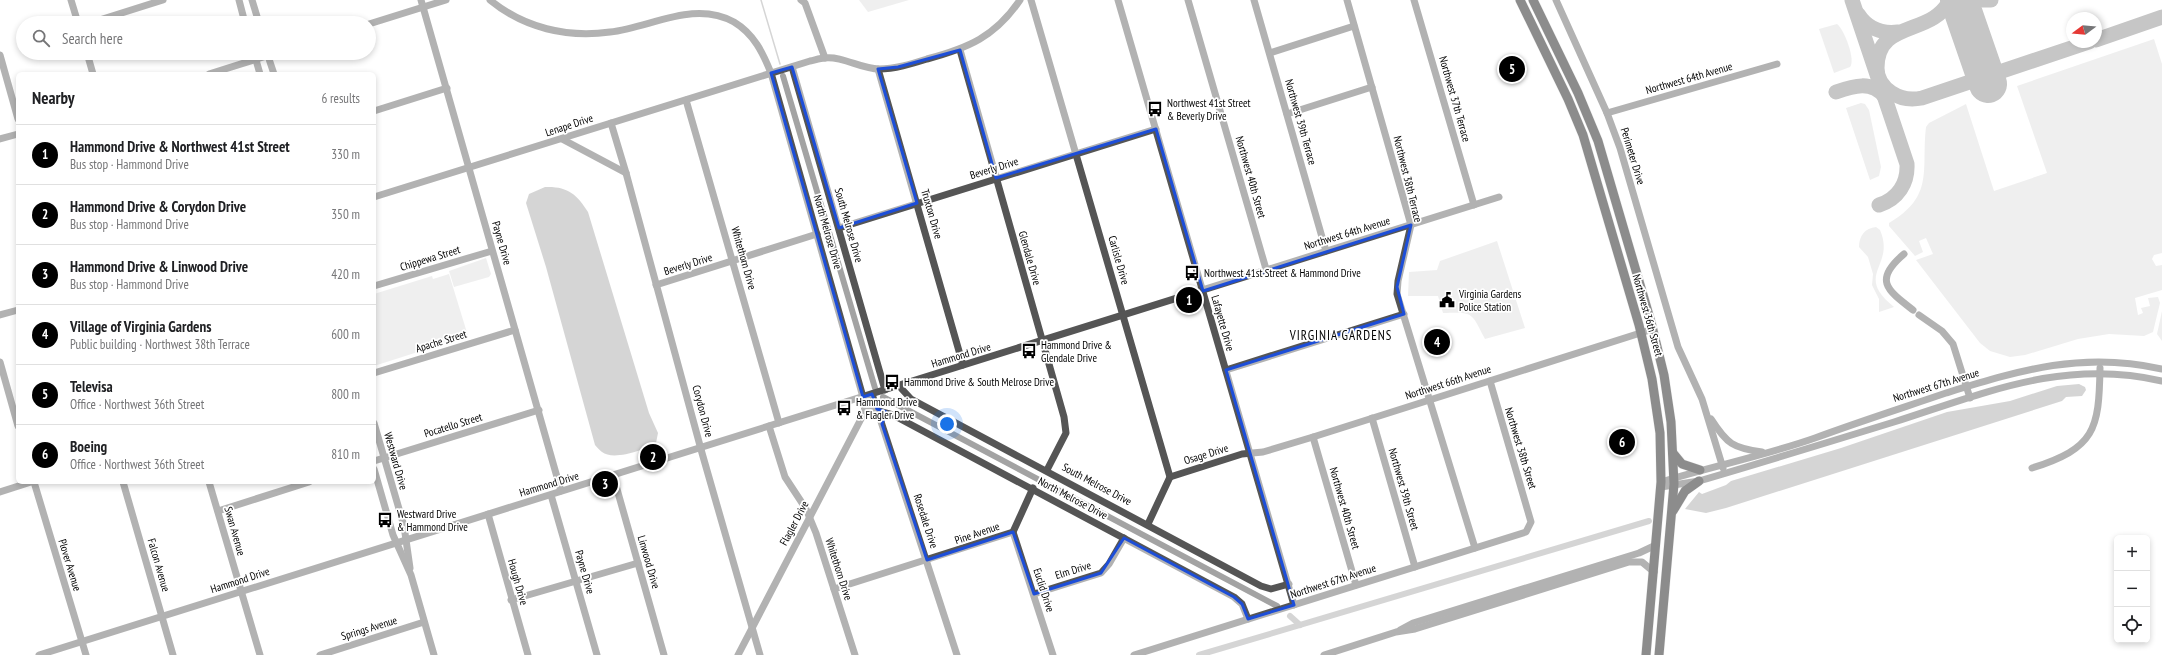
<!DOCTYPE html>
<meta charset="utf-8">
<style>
body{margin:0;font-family:"PT Sans Narrow",sans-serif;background:#f6f6f6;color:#202124}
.controls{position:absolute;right:12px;bottom:12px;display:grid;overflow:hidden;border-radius:6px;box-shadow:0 2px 6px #0003}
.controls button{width:36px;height:36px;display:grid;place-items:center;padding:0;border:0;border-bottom:1px solid #e0e0e0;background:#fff;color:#202124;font:20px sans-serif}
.compass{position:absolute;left:2066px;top:12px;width:36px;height:36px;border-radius:50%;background:#fff;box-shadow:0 2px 6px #0003;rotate:254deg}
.you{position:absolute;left:947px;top:424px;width:14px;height:14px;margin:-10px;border:3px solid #fff;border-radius:50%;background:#1a73e8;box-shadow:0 0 0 6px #1a73e833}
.badge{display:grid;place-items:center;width:26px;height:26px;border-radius:50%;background:#000;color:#fff;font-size:13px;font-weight:700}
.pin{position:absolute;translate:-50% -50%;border:2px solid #fff;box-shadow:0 1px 4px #0006}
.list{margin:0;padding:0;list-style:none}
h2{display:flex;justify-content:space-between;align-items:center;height:52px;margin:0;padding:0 16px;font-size:17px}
h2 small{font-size:13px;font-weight:400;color:#757577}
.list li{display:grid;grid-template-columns:26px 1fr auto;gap:12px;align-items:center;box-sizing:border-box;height:60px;padding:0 16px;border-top:1px solid #e0e0e0}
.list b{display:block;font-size:15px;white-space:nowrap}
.list p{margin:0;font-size:13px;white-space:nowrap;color:#757577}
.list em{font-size:13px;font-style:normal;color:#757577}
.icon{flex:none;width:22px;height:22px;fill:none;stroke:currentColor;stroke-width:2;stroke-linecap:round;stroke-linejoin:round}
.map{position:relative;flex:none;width:2162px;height:655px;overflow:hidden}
.search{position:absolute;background:#fff;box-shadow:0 2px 6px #0003;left:16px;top:16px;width:360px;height:44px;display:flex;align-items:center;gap:10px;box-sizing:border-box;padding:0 14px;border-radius:22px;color:#757577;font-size:15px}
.panel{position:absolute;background:#fff;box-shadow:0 2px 6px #0003;left:16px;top:72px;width:360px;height:412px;border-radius:6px}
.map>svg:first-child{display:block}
</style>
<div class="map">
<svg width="2162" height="655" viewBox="0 0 2162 655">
<rect width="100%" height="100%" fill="#fff"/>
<!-- green -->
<g fill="#dcdcdc">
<path d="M859,0H909L868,12Z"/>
<path d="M1837,24C1844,29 1856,60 1850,67L1834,73L1819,29Z"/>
<path d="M2154,39L2162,64V253L2154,255L2152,259L2156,266L2162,265V290L2135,298L2138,315L2143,313L2141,308L2150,306L2148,298L2158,297L2160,303L2153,332L2144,336L2109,334L2078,339L2025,355L2010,357L1990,351L1980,343L1916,260L1933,254L1926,238L1919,241L1923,252L1915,256L1889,226V223C1935,196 1921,170 1926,127L1929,123L1966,104L1994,191L2047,173L2017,86Z"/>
<path d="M1861,103L1865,104L1869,110L1881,167L1879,176L1870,180L1846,108Z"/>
<path d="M1876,227L1880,230C1896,267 1853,274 1894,307L1879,312V299L1872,285L1873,274L1868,257L1859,247C1859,236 1865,228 1876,227Z"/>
<path d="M1497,241L1525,328L1485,339C1471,312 1474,312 1443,313L1438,296H1408L1409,272L1437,270L1440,261Z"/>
<path d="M486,258L491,274L489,277L454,287L449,271Z"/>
<path d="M449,274L468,336L374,366V294L432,276L433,279Z"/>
<path d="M2162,311V341L2157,334Z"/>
</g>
<!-- water -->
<g fill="#a3a3a3">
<path d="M545,187C567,186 577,194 588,212L649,413L658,433L656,443C645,450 613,461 602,452C599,450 597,447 595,445L546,267L526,203L529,194Z"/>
<path d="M2079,384L2085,387L2086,390L2082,396L2066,397L2062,401L1726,508L1706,513L1685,509L1699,492L1702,494L1726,485L1731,481L1841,448L1947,412L2010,401L2057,386Z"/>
</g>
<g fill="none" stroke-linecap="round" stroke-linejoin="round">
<!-- stream -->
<path stroke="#a3a3a3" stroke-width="1.5" d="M761,0L780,64"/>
<!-- canal -->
<g stroke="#a3a3a3" stroke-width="6">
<path d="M783,76L875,388"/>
<path d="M883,397L1277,606"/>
<path d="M1290,616L1300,625"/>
<path d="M1199,655L1649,521"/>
</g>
<!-- taxiway -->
<g stroke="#808080" stroke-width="15">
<path d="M1852,0L1907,164C1908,183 1898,199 1879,205"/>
<path d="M1950,0C1932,37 1877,19 1877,68C1877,79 1884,88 1892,93C1901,99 1912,100 1922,98L2089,42"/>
<path d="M1982,0H1991"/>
<path d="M1858,14C1867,28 1882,34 1898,32"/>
<path d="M2096,40L2162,17"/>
<path d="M1836,92C1853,86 1872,80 1885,97"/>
</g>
<!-- runway -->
<path stroke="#808080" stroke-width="38" d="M1959,0L1988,84"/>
<defs>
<g id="major">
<path d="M1520,0L1568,99L1583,135L1639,325L1652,379L1660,433L1661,482L1646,655"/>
<path d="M1533,0L1578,93L1598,141L1651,322L1664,375L1671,422L1674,484L1659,655"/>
<path d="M1673,453L1682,464L1700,470"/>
<path d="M1673,511L1685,491L1699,481"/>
</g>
</defs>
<!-- major casing -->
<use href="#major" stroke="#dbdbdb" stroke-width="10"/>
<!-- minor -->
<g stroke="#555" stroke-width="7">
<path d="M71,0L78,23"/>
<path d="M239,0L245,23"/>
<path d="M252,0L259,23"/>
<path d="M421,0L561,491"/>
<path d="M490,0C524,28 567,38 610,32C652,27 694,0 734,22C754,34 763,53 771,73L863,397L865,412"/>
<path d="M801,0L805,3L825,58"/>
<path d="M1031,0L1170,477L1148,524"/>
<path d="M1118,0L1294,605"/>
<path d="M1188,0L1266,269"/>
<path d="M1254,0L1326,251"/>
<path d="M1347,0L1411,225L1398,281L1397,294L1475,548"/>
<path d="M1414,0L1474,205"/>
<path d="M1556,0L1607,113L1620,148L1678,347L1702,399L1723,468"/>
<path d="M90,23L163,0"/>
<path d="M369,24L446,0"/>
<path d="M960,50L1064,417L1066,433L1047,470"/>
<path d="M87,53L93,74"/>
<path d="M254,53L260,74"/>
<path d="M267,53L274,74"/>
<path d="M1270,53L1354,26"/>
<path d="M0,55L18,119"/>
<path d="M792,67L885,390"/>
<path d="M878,69L963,365"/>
<path d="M209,74L276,53"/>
<path d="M686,100L779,423"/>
<path d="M374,111L447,88"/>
<path d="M1607,113L1777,64"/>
<path d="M1287,114L1372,87"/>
<path d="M611,123L626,173L702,453L760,655"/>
<path d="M0,139L18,134"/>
<path d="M562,139L626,173"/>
<path d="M374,197L810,61C815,60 820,58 825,58C843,56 861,69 879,69C895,69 911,64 927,59C968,48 995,37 1020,0"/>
<path d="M839,228L1156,129"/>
<path d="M1904,254C1873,280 1887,290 1913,310"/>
<path d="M656,285L817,234"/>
<path d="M374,286L492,251"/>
<path d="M0,315L18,310"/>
<path d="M1919,315L1942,331L1953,344L1970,398"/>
<path d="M0,362L18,426"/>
<path d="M1226,370L1404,314"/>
<path d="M374,373L515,330"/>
<path d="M899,386L911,399L1261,586L1271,589L1289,584"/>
<path d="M872,394L957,655"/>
<path d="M1372,418L1415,567"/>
<path d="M1711,419C1727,444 1733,448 1762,452"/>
<path d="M374,423L404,526L410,568"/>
<path d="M769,426L785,477L806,509L816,533L855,655"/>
<path d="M1313,437L1356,585"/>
<path d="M374,461L539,410"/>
<path d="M2032,468C2095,448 2099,430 2100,368"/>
<path d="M374,469L393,535L411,575L434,655"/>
<path d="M613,475L664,655"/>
<path d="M1170,477L1242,454L1263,452L1313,437L1653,329"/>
<path d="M34,482L86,655"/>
<path d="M123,482L173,655"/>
<path d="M209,482L260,655"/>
<path d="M1661,482C1712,466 1764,456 1815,438C1858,422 1902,408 1946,393C2021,370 2082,351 2162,369"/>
<path d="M1661,487L1699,481C1764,462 1829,442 1894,422C1985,393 2064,358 2162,381"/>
<path d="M0,492L31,482"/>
<path d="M551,495L597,655"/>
<path d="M218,511L309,482"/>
<path d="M488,514L528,655"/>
<path d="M1013,532L1053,655"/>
<path d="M834,589L1013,532L1033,488"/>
<path d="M1034,594L1101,573L1109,564L1124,538"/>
<path d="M511,600L638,563"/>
<path d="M1400,630L1413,623L1639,553L1656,545"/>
<path d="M39,655L1499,197"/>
<path d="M320,655L424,622"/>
<path d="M738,655L862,417L865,412L871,409L893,415L1234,597L1242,604L1248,619"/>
<path d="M1134,655L1526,532L1531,522L1490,381"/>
<path d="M1324,655L1396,632L1415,629L1629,562H1642L1654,572"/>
</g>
<!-- major -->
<use href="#major" stroke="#000" stroke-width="9"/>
</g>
<!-- marked area -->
<path d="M0 0H2162V655H0ZM960,50L996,178L1156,129L1203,291L1411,225L1397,287L1404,314L1226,370L1294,605L1248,619L1242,604L1234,597L1124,538L1101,573L1034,594L1013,532L927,560L882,424L886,412L877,409L872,394L863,397L771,73L792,67L839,228L917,203L878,69L898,67Z" fill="#fff" fill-opacity=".55" fill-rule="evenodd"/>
<path fill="none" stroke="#1d4ed8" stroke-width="3" stroke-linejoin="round" d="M960,50L996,178L1156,129L1203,291L1411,225L1397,287L1404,314L1226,370L1294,605L1248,619L1242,604L1234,597L1124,538L1101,573L1034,594L1013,532L927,560L882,424L886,412L877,409L872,394L863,397L771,73L792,67L839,228L917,203L878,69L898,67Z"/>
<!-- icons -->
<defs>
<symbol id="bus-bare" viewBox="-9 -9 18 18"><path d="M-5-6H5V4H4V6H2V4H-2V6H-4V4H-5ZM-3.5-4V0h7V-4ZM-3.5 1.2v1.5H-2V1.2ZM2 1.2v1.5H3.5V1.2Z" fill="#000" stroke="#fff" stroke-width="2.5" paint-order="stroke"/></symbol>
<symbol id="civic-bare" viewBox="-9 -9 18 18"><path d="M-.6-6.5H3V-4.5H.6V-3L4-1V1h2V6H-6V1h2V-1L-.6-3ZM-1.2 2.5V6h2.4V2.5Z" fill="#000" stroke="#fff" stroke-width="2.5" paint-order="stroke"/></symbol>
</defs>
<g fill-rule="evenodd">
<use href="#bus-bare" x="1144" y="98" width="22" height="22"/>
<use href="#bus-bare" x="1181" y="262" width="22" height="22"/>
<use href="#civic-bare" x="1436" y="289" width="22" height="22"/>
<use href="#bus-bare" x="1018" y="340" width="22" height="22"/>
<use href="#bus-bare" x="881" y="371" width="22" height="22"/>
<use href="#bus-bare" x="833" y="397" width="22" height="22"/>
<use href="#bus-bare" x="374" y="509" width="22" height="22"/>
</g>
<g text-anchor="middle" stroke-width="3.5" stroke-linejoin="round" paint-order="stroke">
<!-- street labels -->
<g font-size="11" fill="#000" stroke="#fff">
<text transform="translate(1689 78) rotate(-16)" y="4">Northwest 64th Avenue</text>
<text transform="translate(1455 99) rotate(74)" y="4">Northwest 37th Terrace</text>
<text transform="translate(1301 122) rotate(74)" y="4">Northwest 39th Terrace</text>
<text transform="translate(569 125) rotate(-18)" y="4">Lenape Drive</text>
<text transform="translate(1633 156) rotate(73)" y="4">Perimeter Drive</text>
<text transform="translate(994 168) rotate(-17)" y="4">Beverly Drive</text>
<text transform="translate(1251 177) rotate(74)" y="4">Northwest 40th Street</text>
<text transform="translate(1408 179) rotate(76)" y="4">Northwest 38th Terrace</text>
<text transform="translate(932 214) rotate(74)" y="4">Truxton Drive</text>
<text transform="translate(849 225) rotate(74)" y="4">South Melrose Drive</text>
<text transform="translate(828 232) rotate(74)" y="4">North Melrose Drive</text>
<text transform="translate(1347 233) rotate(-17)" y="4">Northwest 64th Avenue</text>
<text transform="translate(502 243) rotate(74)" y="4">Payne Drive</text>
<text transform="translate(430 258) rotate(-17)" y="4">Chippewa Street</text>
<text transform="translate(744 258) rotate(74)" y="4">Whitethorn Drive</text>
<text transform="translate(1030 258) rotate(74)" y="4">Glendale Drive</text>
<text transform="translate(1119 260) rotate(74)" y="4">Carlisle Drive</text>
<text transform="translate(688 264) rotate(-17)" y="4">Beverly Drive</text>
<text transform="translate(1648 315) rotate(74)" y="4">Northwest 36th Street</text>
<text transform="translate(1223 323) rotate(74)" y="4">Lafayette Drive</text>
<text transform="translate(441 341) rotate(-17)" y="4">Apache Street</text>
<text transform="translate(961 355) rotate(-17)" y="4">Hammond Drive</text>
<text transform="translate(1448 382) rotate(-18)" y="4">Northwest 66th Avenue</text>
<text transform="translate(1936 385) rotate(-17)" y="4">Northwest 67th Avenue</text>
<text transform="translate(703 411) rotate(75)" y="4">Corydon Drive</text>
<text transform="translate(453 425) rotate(-17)" y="4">Pocatello Street</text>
<text transform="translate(1521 448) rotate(73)" y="4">Northwest 38th Street</text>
<text transform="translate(1206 454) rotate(-17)" y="4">Osage Drive</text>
<text transform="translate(396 461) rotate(74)" y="4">Westward Drive</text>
<text transform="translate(549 484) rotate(-17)" y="4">Hammond Drive</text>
<text transform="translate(1097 484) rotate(28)" y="4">South Melrose Drive</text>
<text transform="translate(1404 489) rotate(74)" y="4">Northwest 39th Street</text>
<text transform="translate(1073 498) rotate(28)" y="4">North Melrose Drive</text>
<text transform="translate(1345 508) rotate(74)" y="4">Northwest 40th Street</text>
<text transform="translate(926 521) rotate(72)" y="4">Rosedale Drive</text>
<text transform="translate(794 523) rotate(-62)" y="4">Flagler Drive</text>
<text transform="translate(235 531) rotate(74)" y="4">Swan Avenue</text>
<text transform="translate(977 533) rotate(-19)" y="4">Pine Avenue</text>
<text transform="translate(649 562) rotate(74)" y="4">Linwood Drive</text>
<text transform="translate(70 565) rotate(73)" y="4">Plover Avenue</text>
<text transform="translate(159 565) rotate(74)" y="4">Falcon Avenue</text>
<text transform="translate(839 569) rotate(72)" y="4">Whitethorn Drive</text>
<text transform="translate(1073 570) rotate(-17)" y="4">Elm Drive</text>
<text transform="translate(585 572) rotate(74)" y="4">Payne Drive</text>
<text transform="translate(240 580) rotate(-18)" y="4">Hammond Drive</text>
<text transform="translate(1333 581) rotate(-18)" y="4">Northwest 67th Avenue</text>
<text transform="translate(518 582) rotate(74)" y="4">Hough Drive</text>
<text transform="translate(1044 590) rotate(72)" y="4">Euclid Drive</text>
<text transform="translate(369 628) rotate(-17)" y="4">Springs Avenue</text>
</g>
<!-- poi labels -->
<g font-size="11" fill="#000" stroke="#fff" text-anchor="start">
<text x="1167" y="107">Northwest 41st Street<tspan x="1167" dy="13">&amp; Beverly Drive</tspan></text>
<text x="1204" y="277">Northwest 41st Street &amp; Hammond Drive</text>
<text x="1459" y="298">Virginia Gardens<tspan x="1459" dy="13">Police Station</tspan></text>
<text x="1041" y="349">Hammond Drive &amp;<tspan x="1041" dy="13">Glendale Drive</tspan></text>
<text x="904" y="386">Hammond Drive &amp; South Melrose Drive</text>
<text x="856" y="406">Hammond Drive<tspan x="856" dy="13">&amp; Flagler Drive</tspan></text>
<text x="397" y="518">Westward Drive<tspan x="397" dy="13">&amp; Hammond Drive</tspan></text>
</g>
<!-- quarter labels -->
<g font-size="13" letter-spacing="1" fill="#000" stroke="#fff">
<text x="1341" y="340">VIRGINIA GARDENS</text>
</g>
</g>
</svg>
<div class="controls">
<button>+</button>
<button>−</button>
<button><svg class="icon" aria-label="locate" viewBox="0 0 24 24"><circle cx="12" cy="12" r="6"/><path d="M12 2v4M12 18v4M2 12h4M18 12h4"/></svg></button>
</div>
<svg class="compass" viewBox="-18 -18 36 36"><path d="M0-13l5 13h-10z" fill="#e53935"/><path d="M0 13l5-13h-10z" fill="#757577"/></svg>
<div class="you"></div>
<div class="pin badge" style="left:1189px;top:300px">1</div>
<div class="pin badge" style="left:653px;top:457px">2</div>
<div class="pin badge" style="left:605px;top:484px">3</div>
<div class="pin badge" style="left:1437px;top:342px">4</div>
<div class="pin badge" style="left:1512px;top:69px">5</div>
<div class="pin badge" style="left:1622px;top:442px">6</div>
<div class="search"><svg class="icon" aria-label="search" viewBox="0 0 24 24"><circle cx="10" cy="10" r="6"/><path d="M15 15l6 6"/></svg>Search here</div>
<section class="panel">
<h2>Nearby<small>6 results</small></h2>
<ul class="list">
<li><span class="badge">1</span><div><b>Hammond Drive &amp; Northwest 41st Street</b><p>Bus stop · Hammond Drive</p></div><em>330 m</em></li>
<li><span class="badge">2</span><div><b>Hammond Drive &amp; Corydon Drive</b><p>Bus stop · Hammond Drive</p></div><em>350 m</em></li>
<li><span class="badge">3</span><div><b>Hammond Drive &amp; Linwood Drive</b><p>Bus stop · Hammond Drive</p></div><em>420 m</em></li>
<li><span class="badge">4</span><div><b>Village of Virginia Gardens</b><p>Public building · Northwest 38th Terrace</p></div><em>600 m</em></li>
<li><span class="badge">5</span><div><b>Televisa</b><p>Office · Northwest 36th Street</p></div><em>800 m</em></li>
<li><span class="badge">6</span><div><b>Boeing</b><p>Office · Northwest 36th Street</p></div><em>810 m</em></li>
</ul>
</section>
</div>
